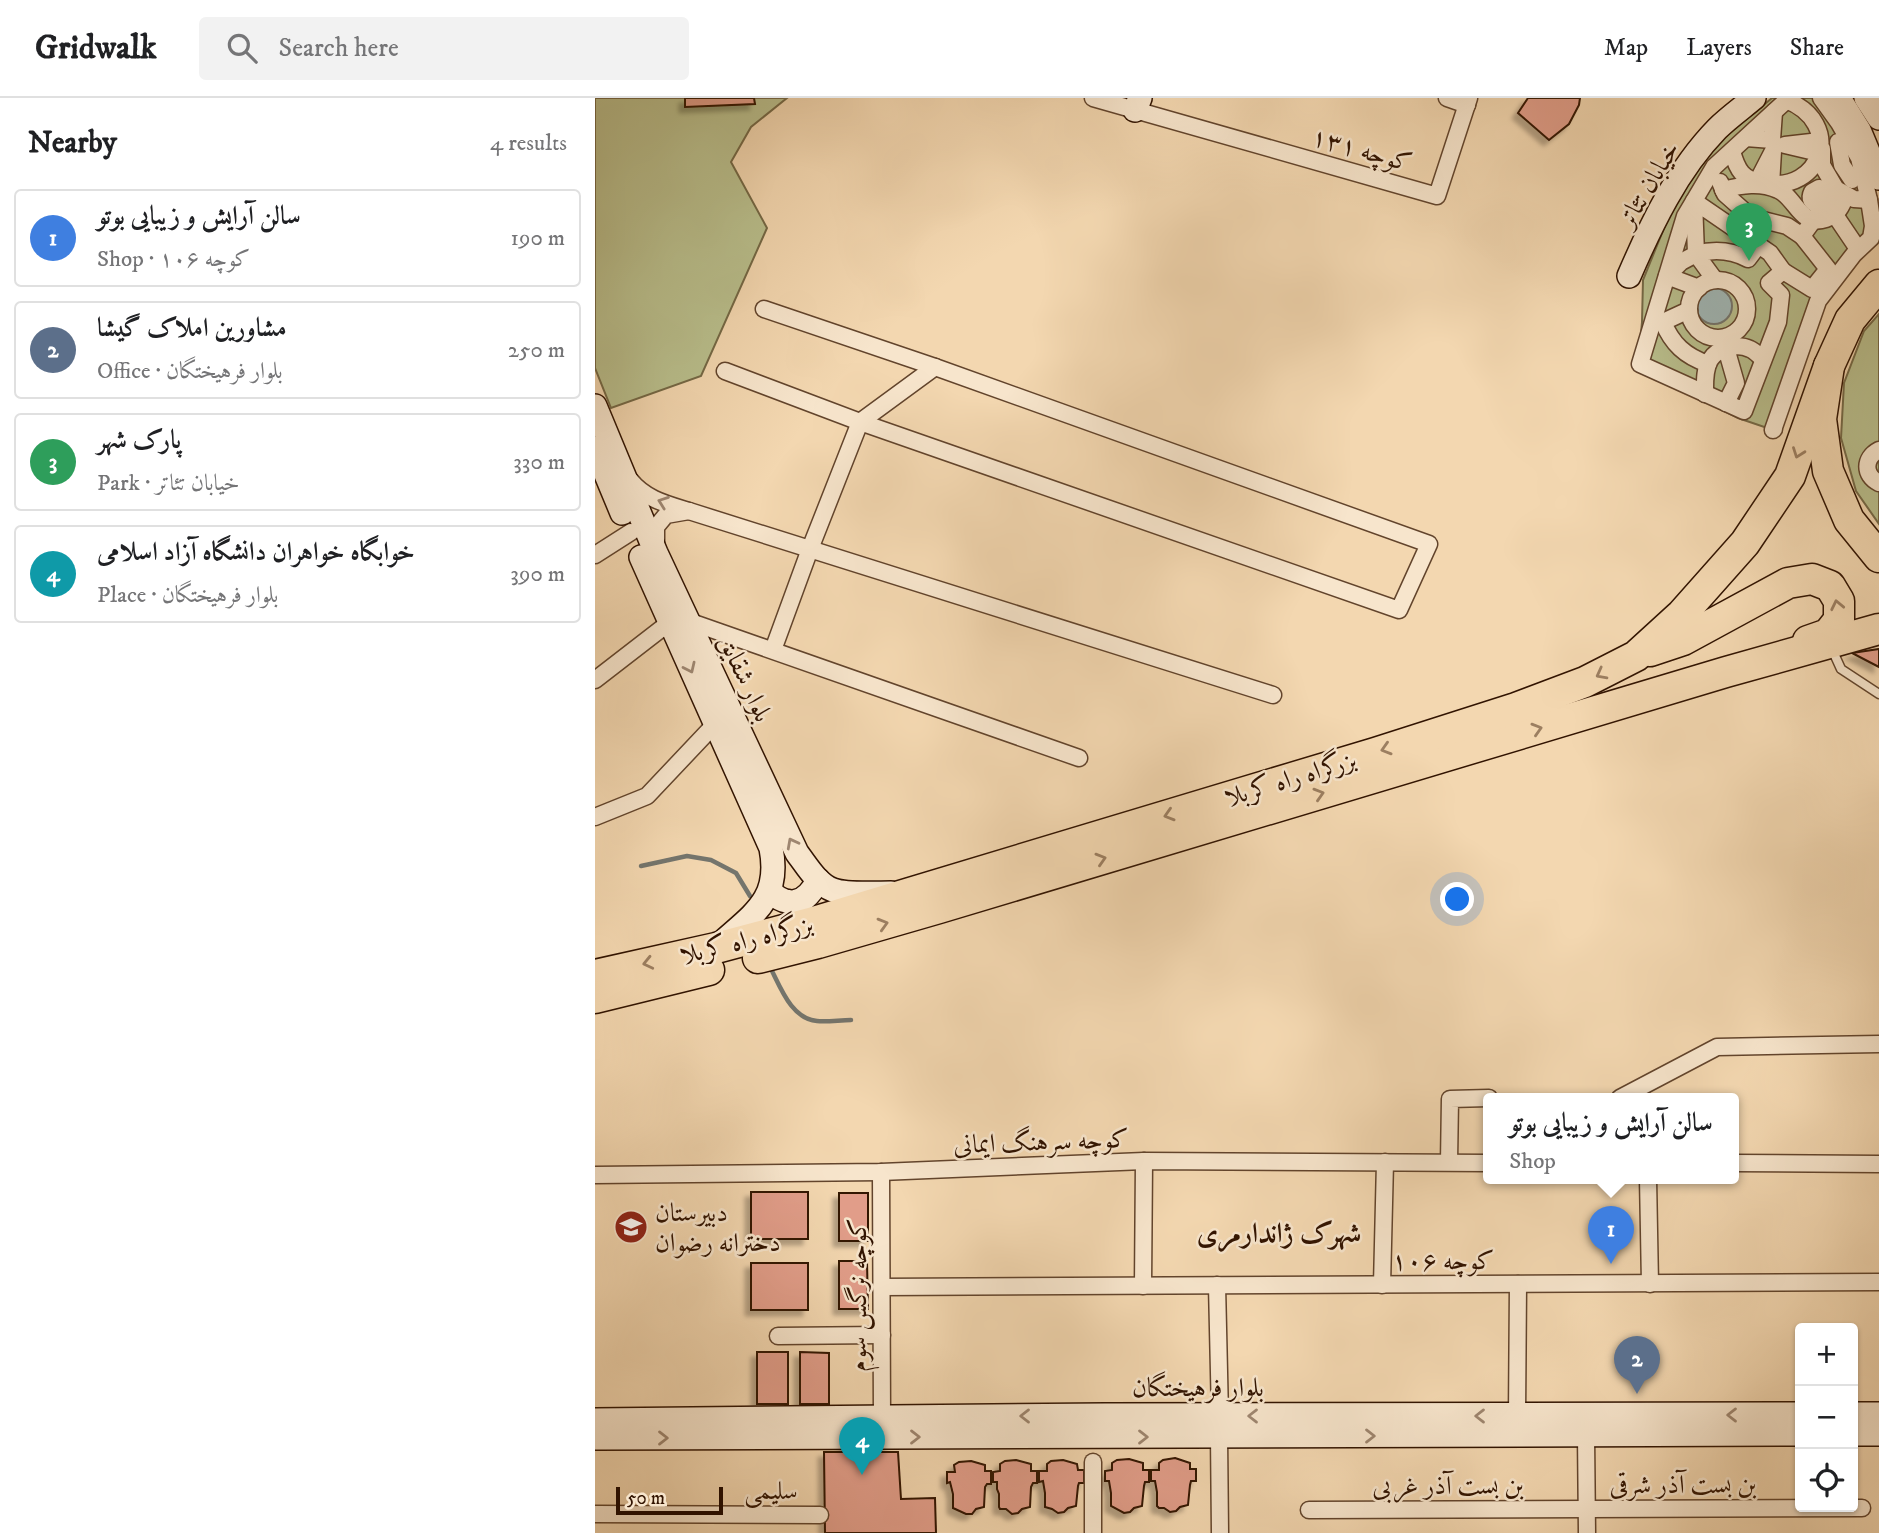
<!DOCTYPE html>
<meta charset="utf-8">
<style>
body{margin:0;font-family:"IM FELL DW Pica",Amiri,serif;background:#f2f2f2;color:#202124}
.controls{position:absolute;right:21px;bottom:21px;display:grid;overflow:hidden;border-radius:7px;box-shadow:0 2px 5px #0004}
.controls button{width:63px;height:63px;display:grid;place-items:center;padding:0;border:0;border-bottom:2px solid #e0e0e0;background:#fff;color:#202124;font:35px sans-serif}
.scale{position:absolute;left:21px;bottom:18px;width:107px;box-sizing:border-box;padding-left:7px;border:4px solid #311300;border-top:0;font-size:19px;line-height:24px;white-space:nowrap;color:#311300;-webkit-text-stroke:5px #f7e5cc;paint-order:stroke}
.you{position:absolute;left:863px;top:802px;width:24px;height:24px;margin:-18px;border:5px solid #fff;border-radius:50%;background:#1a73e8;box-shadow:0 0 0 10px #1a73e833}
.badge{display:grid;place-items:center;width:46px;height:46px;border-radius:50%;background:#0b8043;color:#fff;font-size:23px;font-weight:700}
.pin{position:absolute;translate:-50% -58px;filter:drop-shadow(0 2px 4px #0008)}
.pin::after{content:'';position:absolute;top:37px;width:24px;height:21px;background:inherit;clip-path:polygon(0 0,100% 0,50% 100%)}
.popup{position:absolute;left:888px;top:995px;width:256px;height:91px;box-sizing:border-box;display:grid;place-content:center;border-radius:7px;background:#fff;filter:drop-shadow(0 2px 5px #0005);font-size:23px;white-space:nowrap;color:#757577}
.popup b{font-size:26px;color:#202124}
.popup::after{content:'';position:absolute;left:50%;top:100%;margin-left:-14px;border:14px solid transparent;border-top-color:#fff}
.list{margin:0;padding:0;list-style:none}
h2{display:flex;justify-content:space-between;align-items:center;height:91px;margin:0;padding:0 28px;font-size:30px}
h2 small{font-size:23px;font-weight:400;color:#757577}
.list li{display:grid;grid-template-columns:46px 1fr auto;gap:21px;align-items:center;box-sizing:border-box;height:98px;margin:0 14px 14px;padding:0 14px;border:2px solid #e0e0e0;border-radius:7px}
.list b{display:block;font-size:26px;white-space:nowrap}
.list p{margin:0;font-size:23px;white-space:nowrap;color:#757577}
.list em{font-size:23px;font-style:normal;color:#757577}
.icon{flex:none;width:38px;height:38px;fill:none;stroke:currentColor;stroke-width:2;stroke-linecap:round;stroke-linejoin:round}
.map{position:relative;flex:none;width:1284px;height:1435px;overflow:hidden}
header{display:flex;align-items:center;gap:42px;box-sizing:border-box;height:98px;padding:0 35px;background:#fff;border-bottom:2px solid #e0e0e0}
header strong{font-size:33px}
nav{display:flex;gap:38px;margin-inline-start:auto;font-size:24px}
.search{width:490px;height:63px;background:#f2f2f2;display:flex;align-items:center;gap:18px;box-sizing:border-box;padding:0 24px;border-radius:7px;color:#757577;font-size:26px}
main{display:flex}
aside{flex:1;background:#fff}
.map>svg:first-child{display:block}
</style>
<header>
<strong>Gridwalk</strong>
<div class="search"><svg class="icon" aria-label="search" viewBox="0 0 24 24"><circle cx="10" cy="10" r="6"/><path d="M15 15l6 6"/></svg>Search here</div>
<nav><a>Map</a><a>Layers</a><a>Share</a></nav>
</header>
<main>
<aside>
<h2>Nearby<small>4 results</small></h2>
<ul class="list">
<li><span class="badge" style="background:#3f7fe0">1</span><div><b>سالن آرایش و زیبایی بوتو</b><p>Shop · کوچه ۱۰۶</p></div><em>190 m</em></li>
<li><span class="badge" style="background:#5c6f8a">2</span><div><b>مشاورین املاک گیشا</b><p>Office · بلوار فرهیختگان</p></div><em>250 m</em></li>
<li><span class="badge" style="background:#2e9e5b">3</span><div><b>پارک شهر</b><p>Park · خیابان تئاتر</p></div><em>330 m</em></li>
<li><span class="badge" style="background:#0f9aa8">4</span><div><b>خوابگاه خواهران دانشگاه آزاد اسلامی</b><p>Place · بلوار فرهیختگان</p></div><em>390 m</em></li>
</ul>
</aside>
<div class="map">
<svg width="1284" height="1435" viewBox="0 0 1284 1435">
<defs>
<filter id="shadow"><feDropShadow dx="-5.5" dy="5.5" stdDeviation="2" flood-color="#0004"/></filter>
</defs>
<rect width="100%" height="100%" fill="#f3d7b0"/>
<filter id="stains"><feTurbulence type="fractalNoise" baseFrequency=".00286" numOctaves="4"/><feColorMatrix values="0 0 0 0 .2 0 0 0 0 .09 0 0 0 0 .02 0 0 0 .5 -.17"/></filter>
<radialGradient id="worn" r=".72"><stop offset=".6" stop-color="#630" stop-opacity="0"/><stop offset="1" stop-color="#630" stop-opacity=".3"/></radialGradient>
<!-- green -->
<g fill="#b9bf8d" stroke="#756946" stroke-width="2">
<path d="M0,0H192L156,29L136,64L172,130L106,278L16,310L0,270Z"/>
<path d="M1177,0H1233L1278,81L1282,104L1274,132L1218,202L1178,332L1143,320L1043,269L1047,224L1048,182L1078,108L1104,61Z"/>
<path d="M1284,216V426L1261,393L1246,340L1249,285L1269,233Z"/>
</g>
<!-- water -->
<circle fill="#a0b7b6" stroke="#74756d" stroke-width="2" cx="1119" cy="208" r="18"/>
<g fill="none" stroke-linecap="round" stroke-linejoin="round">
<!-- stream -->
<g stroke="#74756d" stroke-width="4.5">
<path d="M46,768L92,758L116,762L141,775L155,798"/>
<path d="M175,869C185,888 196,921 222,923C233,924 245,922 256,922"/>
</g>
</g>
<!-- building -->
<g fill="#e19d89" stroke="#311300" stroke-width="2" filter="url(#shadow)">
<path d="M90,0H159L160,6L90,9Z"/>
<path d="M933,0H985L984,7L974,26L954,42L923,15Z"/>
<path d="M1284,551V569L1257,555Z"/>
<rect x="156" y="1094" width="57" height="47"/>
<rect x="244" y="1095" width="29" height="48"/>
<path d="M244,1163H272L273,1211H244Z"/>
<rect x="156" y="1165" width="57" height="47"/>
<rect x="162" y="1254" width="31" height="52"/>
<path d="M205,1254L234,1255V1306H205Z"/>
<path d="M229,1354H303L306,1401L340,1400L341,1435H230Z"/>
<path d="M580,1360L595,1365V1371H601V1383H596L595,1387L593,1407L585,1409L581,1413L575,1414L569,1410H564L562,1408V1394L560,1383H556V1372H564V1365L568,1362Z"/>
<path d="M534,1361L548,1365V1372H554V1384H550L549,1388L547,1408L539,1410L535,1414L529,1415L516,1408V1395L514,1383H510V1373L517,1372V1365L522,1362Z"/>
<path d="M421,1362L436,1366V1373H442V1385H438L436,1389L435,1409L427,1411L423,1415L417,1416L411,1411H405L404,1409V1396L402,1391V1384H398V1374L405,1373V1366L410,1363Z"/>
<path d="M468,1362L482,1366L483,1372H489V1385H484L483,1388L481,1408L473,1410L469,1414L463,1415L457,1411L450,1409V1395L448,1383L444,1384V1373H452V1366L456,1363Z"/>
<path d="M376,1363L390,1367V1373H396V1386H392L390,1389L389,1409L381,1411L377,1416H371L358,1410V1396L355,1384L352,1385V1374H360L359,1367L364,1364Z"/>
</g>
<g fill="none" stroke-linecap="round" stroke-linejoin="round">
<defs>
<path id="lane" d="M1236,549L1246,571L1284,596"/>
<g id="street">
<path d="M498,0L842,98L874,0"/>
<path d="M852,0L872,7"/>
<path d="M1194,0L1119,69L1090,118L1045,266L1149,313L1183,224L1186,197L1174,185L1188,173L1217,191L1233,171L1207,138L1241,91L1259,101L1274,102L1264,60L1244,25L1226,0"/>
<path d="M1151,40L1177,42L1179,14"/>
<path d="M1243,44L1247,67L1257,82"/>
<path d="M1227,51V67L1241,91"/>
<path d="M1137,53C1142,72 1148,82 1168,85C1227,96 1250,25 1191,2"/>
<path d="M1224,55L1190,47L1225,43"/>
<path d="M1125,84L1130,96L1156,119L1192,128L1207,138"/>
<path d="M1162,84L1178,53L1176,87"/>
<path d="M1128,92C1147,87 1165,84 1183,92C1201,99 1205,130 1231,121C1243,117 1247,108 1251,97"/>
<path d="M1231,105L1223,107C1216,105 1214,100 1217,94L1224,90C1232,91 1233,96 1233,103"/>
<path d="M1240,117L1263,151"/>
<path d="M1120,182L1101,156C1119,151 1136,152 1153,161L1163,148"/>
<circle cx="1123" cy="211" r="29"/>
<path d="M1104,190L1072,178L1086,164L1101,156L1099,103L1175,155L1188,173"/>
<path d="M1094,212L1068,224C1077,246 1090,258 1113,266"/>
<path d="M1131,250L1141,285L1131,305"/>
<path d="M130,273L265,324L804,512L834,446L340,269L169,211"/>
<path d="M1110,296C1110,285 1109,272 1115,262C1122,250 1142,245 1155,251C1160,253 1164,258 1168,261"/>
<path d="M1179,331L1178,332L1223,203L1259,156L1276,140L1278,128L1274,102"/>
<path d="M1284,352C1269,360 1268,377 1284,385"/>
<path d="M35,382C50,401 71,406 94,413L71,417L61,429V446"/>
<path d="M94,413L678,597"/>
<path d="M0,457L36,434"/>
<path d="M93,523L484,660"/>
<path d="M178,552L215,451L265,324L340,269"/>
<path d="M0,582L75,524"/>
<path d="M0,719L52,698L121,625"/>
<path d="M1025,1000L1122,949L1284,946"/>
<path d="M854,1064L855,1001L894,1000"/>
<path d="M1138,1065L1284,1066"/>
<path d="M286,1074L287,1319"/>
<path d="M0,1077L286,1074L549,1063L894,1065"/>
<path d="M1053,1080L1055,1186"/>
<path d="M622,1187L625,1318"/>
<path d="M787,1187L790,1064"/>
<path d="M548,1188L549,1063"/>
<path d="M286,1189L1284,1184"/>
<path d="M183,1238L287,1237"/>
<path d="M922,1318L923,1186"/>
<path d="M991,1337L992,1435"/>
<path d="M624,1338L625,1435"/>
<path d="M498,1364V1435"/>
<path d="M714,1412L1267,1410"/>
<path d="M0,1416L225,1417"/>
</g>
<g id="secondary">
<path d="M1244,0L1264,32L1284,80"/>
<path d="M1271,0L1284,20"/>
<path d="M540,12L545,0"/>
<path d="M1034,178C1056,127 1082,72 1122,31C1133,20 1147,10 1159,0"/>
<path d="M0,308L61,455L202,755C212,768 222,786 238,792C251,797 282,795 296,795"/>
<path d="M0,350L27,415"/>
<path d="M46,459L176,750C186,802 158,816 123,848"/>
<path d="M175,794C179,797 185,802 191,803C207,808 217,794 223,782"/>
<path d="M1258,1316H1284"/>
<path d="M0,1322L510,1317L1205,1316"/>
<path d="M1258,1336H1284"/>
<path d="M0,1340L1205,1336"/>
</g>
<g id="highway">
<path d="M1284,187L1255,222L1234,268L1226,321L1233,373L1254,422L1284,459"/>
<path d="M1055,553L1088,542L1193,485L1217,481L1235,488L1244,503V522L1233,536L1213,543"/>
<path d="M163,860L223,845L344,810L1131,574L1284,531"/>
<path d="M0,877L121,850L215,825L780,655L921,610L990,584L1041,558L1087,516L1150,445L1195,378L1234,268"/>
<path d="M0,900L114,872"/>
</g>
</defs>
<!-- lane casing -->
<use href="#lane" stroke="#62442c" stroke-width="11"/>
<!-- street casing -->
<use href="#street" stroke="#62442c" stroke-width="19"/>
<!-- secondary casing -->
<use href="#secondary" stroke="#311300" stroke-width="26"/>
<!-- highway casing -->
<use href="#highway" stroke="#311300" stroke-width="33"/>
<!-- lane -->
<use href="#lane" stroke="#f7e5cc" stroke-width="8"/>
<!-- street -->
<use href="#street" stroke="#f7e5cc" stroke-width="16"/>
<!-- secondary -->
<use href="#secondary" stroke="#f7e5cc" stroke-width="23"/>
<!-- highway -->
<use href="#highway" stroke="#f3d7b0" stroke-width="30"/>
</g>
<!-- one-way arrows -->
<defs><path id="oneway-chevron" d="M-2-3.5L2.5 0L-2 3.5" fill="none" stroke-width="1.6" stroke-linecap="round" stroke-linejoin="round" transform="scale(1.75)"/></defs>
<g stroke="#9c7f61">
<use href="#oneway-chevron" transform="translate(1203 355) rotate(110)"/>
<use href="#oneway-chevron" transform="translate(1242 507) rotate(-102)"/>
<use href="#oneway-chevron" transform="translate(1006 576) rotate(152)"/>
<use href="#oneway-chevron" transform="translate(942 631) rotate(-17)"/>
<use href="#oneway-chevron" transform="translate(791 651) rotate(163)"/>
<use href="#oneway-chevron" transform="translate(724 696) rotate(-17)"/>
<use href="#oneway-chevron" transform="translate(574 717) rotate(163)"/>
<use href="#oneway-chevron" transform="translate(506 761) rotate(-17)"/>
<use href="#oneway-chevron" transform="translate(288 826) rotate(-16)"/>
<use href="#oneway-chevron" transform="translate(53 865) rotate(167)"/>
</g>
<g stroke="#9e8670">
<use href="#oneway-chevron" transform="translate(68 404) rotate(-160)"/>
<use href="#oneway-chevron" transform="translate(95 570) rotate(65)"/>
<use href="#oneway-chevron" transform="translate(197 745) rotate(-118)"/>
<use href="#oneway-chevron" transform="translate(1137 1317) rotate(180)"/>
<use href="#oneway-chevron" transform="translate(430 1318) rotate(180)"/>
<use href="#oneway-chevron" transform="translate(658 1318) rotate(-180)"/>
<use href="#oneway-chevron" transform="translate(885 1318) rotate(-180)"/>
<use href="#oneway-chevron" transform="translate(775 1338)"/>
<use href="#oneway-chevron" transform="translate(320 1339)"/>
<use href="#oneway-chevron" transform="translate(548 1339)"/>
<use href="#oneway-chevron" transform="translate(68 1340)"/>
</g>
<!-- icons -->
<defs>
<symbol id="school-disc" viewBox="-11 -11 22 22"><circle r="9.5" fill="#8f2418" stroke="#f7e5cc"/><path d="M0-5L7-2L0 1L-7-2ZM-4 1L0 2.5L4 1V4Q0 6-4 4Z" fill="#fff"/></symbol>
</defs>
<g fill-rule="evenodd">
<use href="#school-disc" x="17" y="1110" width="38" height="38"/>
</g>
<g text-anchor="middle" stroke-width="5" stroke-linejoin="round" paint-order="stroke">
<!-- street labels -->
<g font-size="26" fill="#311300" stroke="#f7e5cc">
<text transform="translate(767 51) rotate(16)" y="9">کوچه ۱۳۱</text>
<text transform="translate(1053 86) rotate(-59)" y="9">خیابان تئاتر</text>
<text transform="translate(151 580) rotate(65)" y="9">بلوار شقایق</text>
<text transform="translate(695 680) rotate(-17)" y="9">بزرگراه راه کربلا</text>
<text transform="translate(151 841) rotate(-14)" y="9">بزرگراه راه کربلا</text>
<text transform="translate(446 1043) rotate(-2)" y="9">کوچه سرهنگ ایمانی</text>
<text x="848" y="1171">کوچه ۱۰۶</text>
<text transform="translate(262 1197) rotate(-90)" y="9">کوچه نرگس سوم</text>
<text x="603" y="1298">بلوار فرهیختگان</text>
<text x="1088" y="1395">بن بست آذر شرقی</text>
<text x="853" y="1396">بن بست آذر غربی</text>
<text x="176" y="1401">سلیمی</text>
</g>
<!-- poi labels -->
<g font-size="26" fill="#311300" stroke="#f7e5cc" text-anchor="start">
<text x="60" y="1123">دبیرستان<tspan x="60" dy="30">دخترانه رضوان</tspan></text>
</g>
<!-- neighbourhood labels -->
<g font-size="28" font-weight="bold" fill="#311300" stroke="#f7e5cc">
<text x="684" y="1144">شهرک ژاندارمری</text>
</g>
</g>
<rect width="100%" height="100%" filter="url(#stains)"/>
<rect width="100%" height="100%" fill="url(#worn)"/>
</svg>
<div class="controls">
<button>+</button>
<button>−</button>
<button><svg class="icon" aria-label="locate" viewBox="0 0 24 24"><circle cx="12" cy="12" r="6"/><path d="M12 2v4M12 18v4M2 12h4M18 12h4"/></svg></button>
</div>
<div class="scale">50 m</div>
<div class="you"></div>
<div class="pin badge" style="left:1016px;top:1166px;background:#3f7fe0">1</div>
<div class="popup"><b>سالن آرایش و زیبایی بوتو</b>Shop</div>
<div class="pin badge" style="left:1042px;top:1296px;background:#5c6f8a">2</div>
<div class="pin badge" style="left:1154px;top:163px;background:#2e9e5b">3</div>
<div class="pin badge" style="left:267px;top:1377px;background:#0f9aa8">4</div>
</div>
</main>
